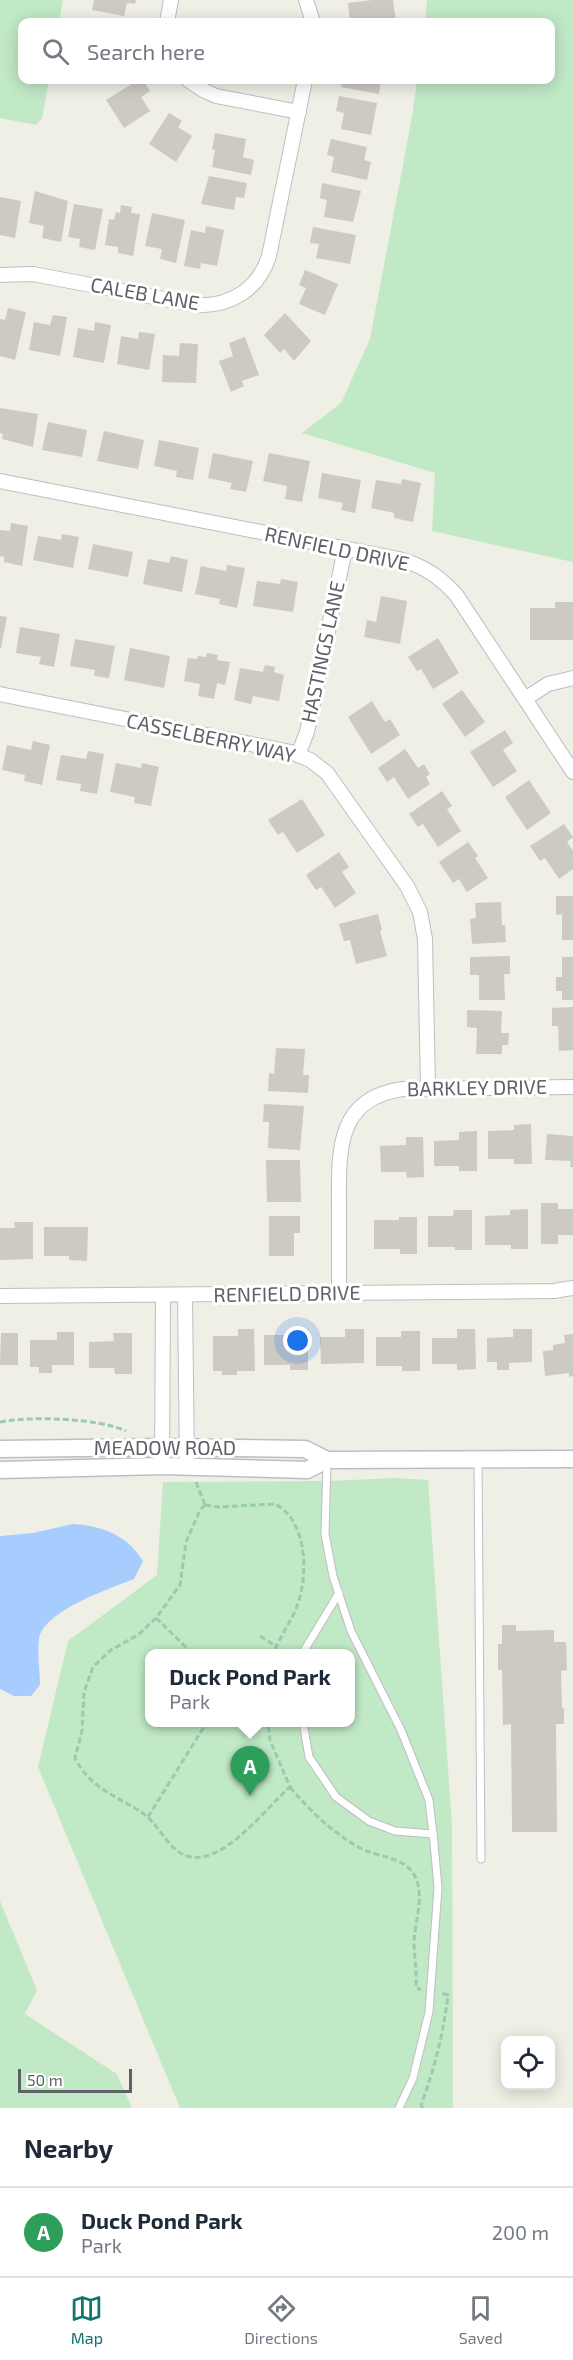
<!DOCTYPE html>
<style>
body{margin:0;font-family:"Exo 2",sans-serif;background:#f6f6f7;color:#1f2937}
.controls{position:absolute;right:18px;bottom:18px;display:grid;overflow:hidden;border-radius:12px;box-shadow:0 3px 15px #0003}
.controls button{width:54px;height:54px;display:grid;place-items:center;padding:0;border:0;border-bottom:2px solid #e0e1e3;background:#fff;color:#1f2937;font:30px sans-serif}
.scale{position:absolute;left:18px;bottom:15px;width:114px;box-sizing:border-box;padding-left:6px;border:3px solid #5d6067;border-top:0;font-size:16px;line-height:21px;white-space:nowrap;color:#5d6067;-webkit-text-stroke:4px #fff;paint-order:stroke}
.you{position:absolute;left:298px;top:1341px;width:21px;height:21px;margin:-15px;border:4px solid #fff;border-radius:50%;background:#1a73e8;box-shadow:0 0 0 9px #1a73e833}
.badge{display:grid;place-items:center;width:39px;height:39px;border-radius:50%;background:#0f766e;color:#fff;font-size:20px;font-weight:700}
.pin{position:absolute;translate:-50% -50px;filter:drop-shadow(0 2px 3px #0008)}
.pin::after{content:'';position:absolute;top:32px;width:21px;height:18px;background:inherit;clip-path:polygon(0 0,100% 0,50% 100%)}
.popup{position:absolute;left:145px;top:1649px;width:210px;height:78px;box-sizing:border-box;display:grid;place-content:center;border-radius:12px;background:#fff;filter:drop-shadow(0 2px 4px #0005);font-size:20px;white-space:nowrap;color:#747a83}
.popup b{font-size:22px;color:#1f2937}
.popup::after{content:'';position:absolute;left:50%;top:100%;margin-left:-12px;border:12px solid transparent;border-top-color:#fff}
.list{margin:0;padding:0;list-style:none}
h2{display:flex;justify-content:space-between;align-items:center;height:78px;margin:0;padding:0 24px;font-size:26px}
h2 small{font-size:20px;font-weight:400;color:#747a83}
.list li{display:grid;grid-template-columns:39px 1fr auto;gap:18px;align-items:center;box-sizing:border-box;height:90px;padding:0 24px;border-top:2px solid #e0e1e3}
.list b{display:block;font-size:22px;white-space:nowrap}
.list p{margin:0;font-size:20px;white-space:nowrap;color:#747a83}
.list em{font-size:20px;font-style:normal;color:#747a83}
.icon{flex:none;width:33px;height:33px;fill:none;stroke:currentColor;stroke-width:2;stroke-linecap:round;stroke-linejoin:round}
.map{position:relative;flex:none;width:573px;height:2108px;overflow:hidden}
.search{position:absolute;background:#fff;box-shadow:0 3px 15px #0003;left:18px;right:18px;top:18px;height:66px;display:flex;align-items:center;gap:15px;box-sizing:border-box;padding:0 21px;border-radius:12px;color:#747a83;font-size:22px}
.sheet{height:168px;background:#fff}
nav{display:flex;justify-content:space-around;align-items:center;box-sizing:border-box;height:84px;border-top:2px solid #e0e1e3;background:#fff;font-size:16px;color:#747a83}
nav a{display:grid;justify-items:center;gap:3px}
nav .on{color:#0f766e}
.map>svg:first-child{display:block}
</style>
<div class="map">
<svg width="573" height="2108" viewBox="0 0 573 2108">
<rect width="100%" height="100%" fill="#f0efe6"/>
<!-- green -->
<g fill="#c1e9c6" fill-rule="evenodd">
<path d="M0,0H63L59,22H22V80H49L42,118L36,125L0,118Z"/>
<path d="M427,0H573V562L432,531L435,473L302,433L341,403L370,339L412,117L417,80H550V22H425Z"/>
<path d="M395,1478L428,1480L452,1826L453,2108H180L38,1767L68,1641L157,1575L163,1482L328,1481ZM150,1654H350V1722H150Z"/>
<path d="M0,1901L37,1990L25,2014L117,2074L132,2108H0Z"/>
</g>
<!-- water -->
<path fill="#a7cdff" d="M73,1524C103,1526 127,1535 143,1561L134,1579C111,1588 43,1611 39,1639C37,1654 40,1671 40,1685L31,1696H14L0,1689V1536L33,1533Z"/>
<!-- building -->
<g fill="#cccac2">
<path d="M94,0H136L135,4L127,3L124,16L92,10Z"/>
<path d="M372,0H393L396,22H350L348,3Z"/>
<path d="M138,80H143L150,91L141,97L150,111L124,128L106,100Z"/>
<path d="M342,80H381L379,94L341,87Z"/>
<path d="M339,96L377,103L371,135L341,129L344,113L336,111Z"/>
<path d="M169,113L182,121L178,127L192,136L176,162L149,144Z"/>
<path d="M215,133L246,139L243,157L254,160L251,175L212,167L215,150L212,149Z"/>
<path d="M331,139L367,147L364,160L371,162L367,180L331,172L334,157L327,155Z"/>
<path d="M209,176L247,183L244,198L236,197L234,210L201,204Z"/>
<path d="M322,183L361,191L353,222L324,217L327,200L320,198Z"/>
<path d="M35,191L68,201L61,242L42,238L44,226L29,223Z"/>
<path d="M0,197L21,201L15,238L0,235Z"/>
<path d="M74,204L103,209L95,250L79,247L80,239L68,237Z"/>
<path d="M121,205L132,207L131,213L140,214L133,256L118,253V247L105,245L109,219L114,220L116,212L120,213Z"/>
<path d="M152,213L185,220L176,263L160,259L162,249L145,246Z"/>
<path d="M206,226L224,230L217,266L201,263L200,269L184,266L191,230L205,233Z"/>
<path d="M313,227L356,235L350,264L316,258L319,244L310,243Z"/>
<path d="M305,270L338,284L325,315L299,304L306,288L299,285Z"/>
<path d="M8,308L26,312L15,360L0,356V319L5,320Z"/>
<path d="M285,313L311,341L294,361L284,349L280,353L264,335Z"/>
<path d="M53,315L67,317L60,356L29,350L34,322L50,325Z"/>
<path d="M95,322L111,325L104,363L73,357L78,328L94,331Z"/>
<path d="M139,332L155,334L149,370L117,364L121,336L138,339Z"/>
<path d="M245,337L259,375L242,381L244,386L231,392L219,361L233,356L229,343Z"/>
<path d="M180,343L198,344L196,383L162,382L163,355L179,356Z"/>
<path d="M0,408L38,414L33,447L2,439L3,434L0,433Z"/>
<path d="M48,422L87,430L82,457L42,450Z"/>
<path d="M104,431L144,440L138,469L97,461Z"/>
<path d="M159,440L199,448L193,480L176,477L177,471L154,466Z"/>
<path d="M213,453L253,461L246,492L230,489L232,483L208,478Z"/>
<path d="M269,453L310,461L302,502L285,499L287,486L263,481Z"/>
<path d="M322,473L361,480L355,513L341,510L343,503L318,498Z"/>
<path d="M402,479L421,483L413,522L394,518V513L371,508L376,480L401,484Z"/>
<path d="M11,523L28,526L22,566L4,562V557L0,556V530L10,531Z"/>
<path d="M62,534L79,537L73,568L33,560L38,536L61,540Z"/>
<path d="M93,544L133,552L128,577L88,569Z"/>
<path d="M171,556L188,560L182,592L143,584L148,559L169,563Z"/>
<path d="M227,565L245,568L237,608L219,604L220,599L195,594L201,566L226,571Z"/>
<path d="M281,579L298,582L293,612L253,606L257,581L280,584Z"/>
<path d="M381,596L407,601L400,644L364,637L367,620L376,622Z"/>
<path d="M555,602H573V640H530V608H555Z"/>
<path d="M0,616L7,617L1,648H0Z"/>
<path d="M20,627L60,634L54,667L39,664L41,657L16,653Z"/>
<path d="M438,638L459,673L433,689L421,669L417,671L408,657Z"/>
<path d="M75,639L115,646L109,678L94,676L95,670L70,666Z"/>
<path d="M130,648L170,656L164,688L124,680Z"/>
<path d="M207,653L218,655L217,660L230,662L225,685L217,683L214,699L198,696L200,684L184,681L188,658L197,659L198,656L206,657Z"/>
<path d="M265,665L275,667L274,672L284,675L279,701L253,696L251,704L234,700L240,668L263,672Z"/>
<path d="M462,690L485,722L465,737L442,704Z"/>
<path d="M372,701L385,722L390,719L400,735L371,754L348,717Z"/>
<path d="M505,730L513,743L503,750L517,771L493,787L470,752Z"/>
<path d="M33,741L50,745L42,785L24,781L25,775L2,770L7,745L31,750Z"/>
<path d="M405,749L418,768L424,764L430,774L426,777L430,784L408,799L394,777L387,782L378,768Z"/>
<path d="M88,751L104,754L97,794L80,791L81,784L56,780L61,755L86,759Z"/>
<path d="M116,763L141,768L142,763L159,767L151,806L134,803L135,797L110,792Z"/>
<path d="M529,780L551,813L527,830L505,797Z"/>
<path d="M442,791L452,806L447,809L461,831L438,847L423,824L418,827L409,814Z"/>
<path d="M302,799L325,835L297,853L283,832L278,835L268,820Z"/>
<path d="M564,824L573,837L567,842L573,851V869L559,879L545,858L540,861L530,846Z"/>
<path d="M468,842L478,856L475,858L488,878L467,892L459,879L453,883L439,862Z"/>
<path d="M339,852L349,867L342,872L356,893L335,908L321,887L316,890L306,875Z"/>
<path d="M556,896H573V940H562V914L556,915Z"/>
<path d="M501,902L502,925H505L506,942L472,944L470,919L476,918L475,903Z"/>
<path d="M378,914L382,930L380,931L387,956L356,964L350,940L344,941L339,924Z"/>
<path d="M510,956V974H504L505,1000H479V975H470V957Z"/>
<path d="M562,957H573V1000H562V991H556V977H562Z"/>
<path d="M573,1007V1050L559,1051L558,1026H552V1008Z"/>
<path d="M467,1010L502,1011L501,1033H509L508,1045H502V1054H476L477,1028L467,1027Z"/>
<path d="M276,1048L305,1049L303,1075H309L308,1093L268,1091L269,1073L274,1074Z"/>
<path d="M264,1104L304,1106L300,1150L268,1148L269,1122H263Z"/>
<path d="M531,1124L532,1164H514V1159H488V1131L514,1130V1125Z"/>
<path d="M477,1131V1171H459V1166H434V1141L459,1140V1132Z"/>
<path d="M547,1134L573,1136V1167H570L571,1161L545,1160Z"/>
<path d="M406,1137H423L424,1177L407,1178L406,1172H381L380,1146L406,1145Z"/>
<path d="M266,1160H300L301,1202H267Z"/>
<path d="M541,1203H558V1209H573V1235H558V1244H541Z"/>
<path d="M528,1209V1249H511V1245H485V1216L510,1215V1210Z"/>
<path d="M454,1210H472V1250H455V1247H428V1216H453Z"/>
<path d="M269,1216H300V1233H294V1256H269Z"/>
<path d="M399,1217H417V1254H400V1249H374V1220H399Z"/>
<path d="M14,1222H33V1259L0,1260V1228H15Z"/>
<path d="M44,1227H88L87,1261L69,1260V1256H44Z"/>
<path d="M238,1329H254L255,1371H237V1375H222V1371H213V1336H238Z"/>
<path d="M289,1329H308V1370H290V1365H264V1335H289Z"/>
<path d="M345,1329H364V1363L321,1364L320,1337H345Z"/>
<path d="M457,1329H475L476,1369L457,1370V1364H432V1338H457Z"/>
<path d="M513,1329H532V1362L509,1363V1370H497V1362H487V1338L513,1337Z"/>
<path d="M401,1331H420V1371H402V1366H376V1337H401Z"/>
<path d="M57,1332H74V1365H52V1373H39V1367H30V1340H57Z"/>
<path d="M1,1333H18V1365H0Z"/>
<path d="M113,1333H132V1374H115L114,1368H89V1342L114,1341Z"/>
<path d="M573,1334V1376L569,1377V1373L545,1376L543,1351L553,1350V1345L565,1343L564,1335Z"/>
<path d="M502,1625H516V1631L554,1630V1642H566L567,1670L561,1671L562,1708H564V1724H556L557,1832H512L511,1724L503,1725L502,1670H498V1644H502Z"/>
</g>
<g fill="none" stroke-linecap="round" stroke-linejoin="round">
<defs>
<g id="service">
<path d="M478,1459L481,1859"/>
<path d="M327,1463L325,1534L333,1576L351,1631L401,1730L429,1800L434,1843L438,1888L429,2012L413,2078L399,2108"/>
<path d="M302,1654L339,1593"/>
<path d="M303,1722L309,1757L336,1797L369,1821L395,1831L433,1834"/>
</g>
<g id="minor">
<path d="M306,0L313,22"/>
<path d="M167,22L171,0"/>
<path d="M188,80L205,91L216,96L299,112"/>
<path d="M0,275L33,274L196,305C230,307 259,289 269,256L305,80"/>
<path d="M0,481L399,559C422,565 441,577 457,596L573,772"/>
<path d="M0,694L291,752L310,760L327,773L407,886L420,912L425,939L428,1088"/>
<path d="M525,699L548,684L573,678"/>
<path d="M298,755L307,732L345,549"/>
<path d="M339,1293C339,1265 339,1237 339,1209C339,1155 334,1098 403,1089L573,1087"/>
<path d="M185,1295L187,1467"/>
<path d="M0,1296L554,1291L573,1288"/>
<path d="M162,1466L163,1295"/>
</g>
<g id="tertiary">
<path d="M0,1449L162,1447L305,1449L327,1460"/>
<path d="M0,1470L162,1466L307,1470L327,1460L573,1459"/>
</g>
</defs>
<!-- service casing -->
<use href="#service" stroke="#bdbec5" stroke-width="9"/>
<!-- minor casing -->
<use href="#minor" stroke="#bdbec5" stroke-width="16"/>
<!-- tertiary casing -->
<use href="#tertiary" stroke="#bdbec5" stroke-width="19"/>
<!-- path -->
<g stroke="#99cbae" stroke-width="3" stroke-dasharray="6 3" stroke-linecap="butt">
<path d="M0,1422C30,1416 98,1418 126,1431"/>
<path d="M196,1482L205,1505"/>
<path d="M205,1505L200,1510L186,1542L180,1585L156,1618L138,1635L111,1650L93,1667L84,1692L82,1731L75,1758C89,1787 116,1796 141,1812C158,1823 165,1843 179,1852C216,1877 265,1808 290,1787L270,1740L268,1722"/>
<path d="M205,1505L218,1507L275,1504C309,1521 309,1581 295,1611C288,1626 279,1639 273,1654"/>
<path d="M156,1618L190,1651L195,1654"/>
<path d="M260,1636L276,1646"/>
<path d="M290,1787C311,1812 332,1832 360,1848C377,1857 401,1856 413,1873C426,1892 415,1921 414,1941C414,1957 417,1971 416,1987L421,1990"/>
<path d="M148,1817L207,1722"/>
<path d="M423,2108L421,2105C435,2067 443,2035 448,1995L441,1993"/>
</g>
<!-- service -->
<use href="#service" stroke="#fff" stroke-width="7"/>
<!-- minor -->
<use href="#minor" stroke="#fff" stroke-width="14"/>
<!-- tertiary -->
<use href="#tertiary" stroke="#fff" stroke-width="16"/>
</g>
<g text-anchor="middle" stroke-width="6" stroke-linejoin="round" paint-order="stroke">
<!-- street labels -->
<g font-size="20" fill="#5d6067" stroke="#fff">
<text transform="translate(145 294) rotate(10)" y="7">CALEB LANE</text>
<text transform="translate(337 549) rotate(12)" y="7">RENFIELD DRIVE</text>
<text transform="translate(323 652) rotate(-78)" y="7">HASTINGS LANE</text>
<text transform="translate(211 738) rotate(12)" y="7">CASSELBERRY WAY</text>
<text transform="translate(477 1088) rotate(-1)" y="7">BARKLEY DRIVE</text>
<text transform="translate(287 1294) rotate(-1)" y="7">RENFIELD DRIVE</text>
<text x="165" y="1455">MEADOW ROAD</text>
</g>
</g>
</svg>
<div class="controls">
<button><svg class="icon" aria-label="locate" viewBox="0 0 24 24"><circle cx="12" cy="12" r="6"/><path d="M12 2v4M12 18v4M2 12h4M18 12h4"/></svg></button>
</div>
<div class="scale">50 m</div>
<div class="you"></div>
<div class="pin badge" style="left:250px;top:1796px;background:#2e9e5b">A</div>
<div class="popup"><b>Duck Pond Park</b>Park</div>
<div class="search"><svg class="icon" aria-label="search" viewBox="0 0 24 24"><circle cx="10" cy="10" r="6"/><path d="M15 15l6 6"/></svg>Search here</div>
</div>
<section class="sheet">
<h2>Nearby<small></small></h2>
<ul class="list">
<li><span class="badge" style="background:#2e9e5b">A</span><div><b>Duck Pond Park</b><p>Park</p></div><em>200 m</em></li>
</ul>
</section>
<nav>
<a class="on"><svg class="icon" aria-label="map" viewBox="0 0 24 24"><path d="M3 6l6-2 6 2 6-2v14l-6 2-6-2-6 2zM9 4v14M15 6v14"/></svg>Map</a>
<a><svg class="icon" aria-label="directions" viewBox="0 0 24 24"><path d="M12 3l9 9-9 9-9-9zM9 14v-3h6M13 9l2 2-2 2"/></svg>Directions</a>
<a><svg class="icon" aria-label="saved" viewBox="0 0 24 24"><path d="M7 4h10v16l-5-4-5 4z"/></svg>Saved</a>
</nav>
